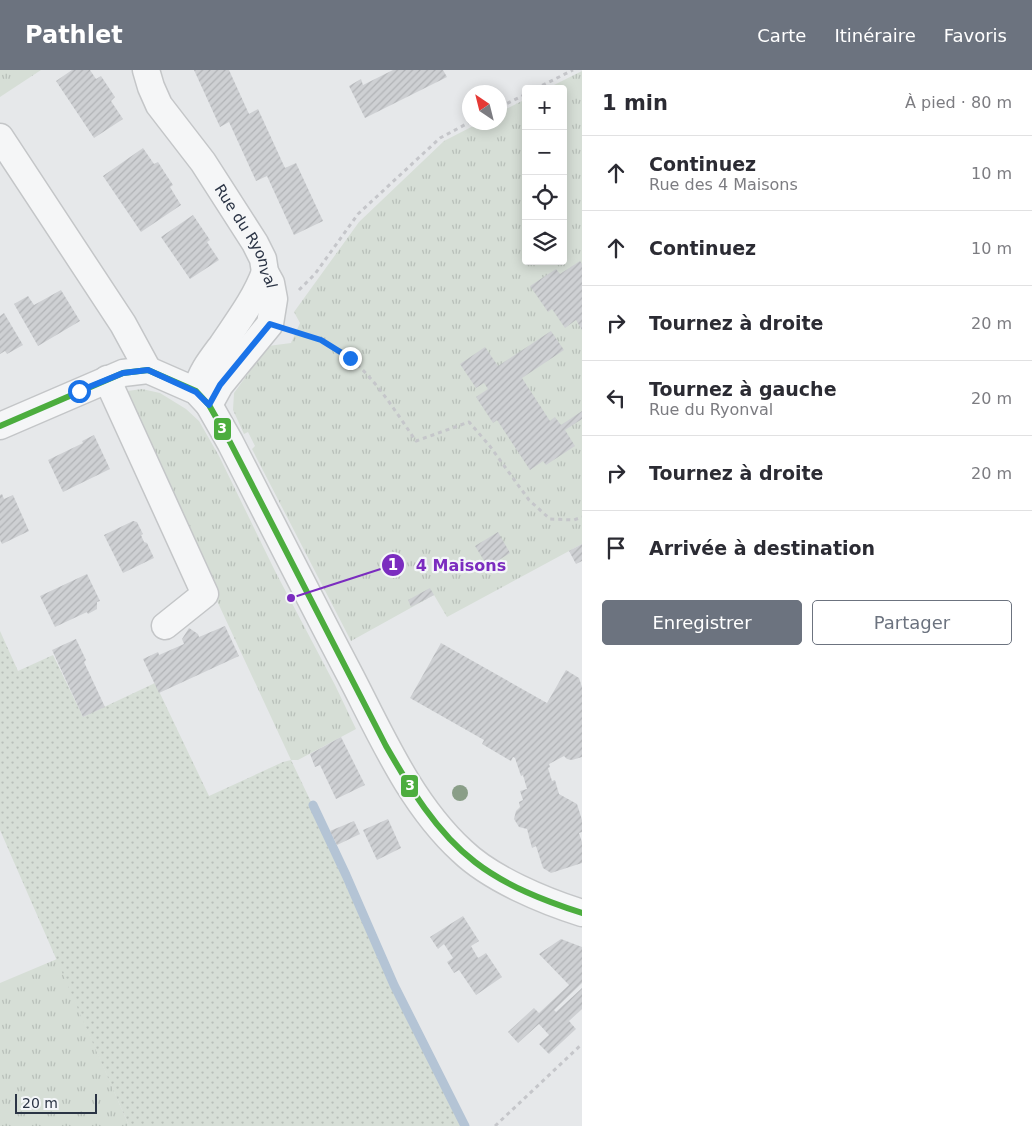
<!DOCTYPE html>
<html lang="fr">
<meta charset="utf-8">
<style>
body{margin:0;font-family:"DejaVu Sans",sans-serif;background:#f7f7f7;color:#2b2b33}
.controls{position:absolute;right:15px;top:15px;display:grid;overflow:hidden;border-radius:5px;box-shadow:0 2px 12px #0003}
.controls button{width:45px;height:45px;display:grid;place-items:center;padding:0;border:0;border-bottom:1px solid #e1e1e2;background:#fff;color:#2b2b33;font:25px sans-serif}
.compass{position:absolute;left:462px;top:15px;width:45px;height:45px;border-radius:50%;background:#fff;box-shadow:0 2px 12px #0003;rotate:325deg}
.scale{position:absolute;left:15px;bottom:12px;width:82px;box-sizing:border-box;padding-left:5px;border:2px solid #2b3445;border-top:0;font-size:14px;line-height:18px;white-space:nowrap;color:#2b3445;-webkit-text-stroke:4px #f4f6f9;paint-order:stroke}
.stop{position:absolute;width:15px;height:15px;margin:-11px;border:4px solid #1a73e8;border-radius:50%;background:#fff}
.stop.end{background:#1a73e8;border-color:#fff;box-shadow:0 1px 5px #0008}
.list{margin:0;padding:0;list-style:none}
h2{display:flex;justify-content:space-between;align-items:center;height:65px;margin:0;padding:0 20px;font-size:21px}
h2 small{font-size:16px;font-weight:400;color:#7c7c81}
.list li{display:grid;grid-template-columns:32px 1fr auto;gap:15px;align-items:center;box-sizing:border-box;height:75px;padding:0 20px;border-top:1px solid #e1e1e2}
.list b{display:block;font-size:19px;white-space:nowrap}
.list p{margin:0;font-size:16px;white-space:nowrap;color:#7c7c81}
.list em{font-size:16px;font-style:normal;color:#7c7c81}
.actions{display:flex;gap:10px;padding:15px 20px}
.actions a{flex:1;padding:11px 0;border:1px solid #6c737f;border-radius:5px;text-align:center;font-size:18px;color:#6c737f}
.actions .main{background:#6c737f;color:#fff}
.icon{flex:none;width:28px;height:28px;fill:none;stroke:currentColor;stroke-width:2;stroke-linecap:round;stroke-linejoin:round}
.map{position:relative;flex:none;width:582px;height:1056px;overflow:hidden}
header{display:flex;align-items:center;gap:30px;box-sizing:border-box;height:70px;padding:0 25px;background:#6c737f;color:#fff}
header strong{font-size:24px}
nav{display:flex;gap:28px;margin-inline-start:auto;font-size:18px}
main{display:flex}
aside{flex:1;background:#fff}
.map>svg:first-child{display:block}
</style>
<header>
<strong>Pathlet</strong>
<nav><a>Carte</a><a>Itinéraire</a><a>Favoris</a></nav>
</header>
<main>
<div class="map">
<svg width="582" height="1056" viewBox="0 0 582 1056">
<defs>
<pattern id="grass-tufts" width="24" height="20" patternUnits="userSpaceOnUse" patternTransform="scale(1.25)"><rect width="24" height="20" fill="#d6ded6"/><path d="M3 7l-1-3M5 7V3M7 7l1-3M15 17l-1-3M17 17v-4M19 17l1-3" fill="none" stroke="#b8bfb9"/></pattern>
<pattern id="garden-dots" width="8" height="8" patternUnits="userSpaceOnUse" patternTransform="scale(1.25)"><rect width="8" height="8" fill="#d6ded6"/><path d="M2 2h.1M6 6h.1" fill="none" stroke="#b8bfb9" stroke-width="1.8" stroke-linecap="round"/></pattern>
<pattern id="building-hatch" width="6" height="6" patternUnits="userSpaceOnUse" patternTransform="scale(1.25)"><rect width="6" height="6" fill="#ced0d3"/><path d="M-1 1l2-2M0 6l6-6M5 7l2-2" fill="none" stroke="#b1b3b6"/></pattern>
</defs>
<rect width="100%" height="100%" fill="#e6e8ea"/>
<!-- grass -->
<g fill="url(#grass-tufts)">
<path d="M0,0H41L0,27Z"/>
<path d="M582,1V474L447,547L434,525L351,571L252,379L255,376L248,362L244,364L233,340L234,323L268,276L291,273L300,253L294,242L359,152L444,71L479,53L500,52V42L526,29V191H563V19H546Z"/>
<path d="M142,319L160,323L186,339L199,351L219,386L275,501L335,615L356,659L298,690H291L120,322Z"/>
<path d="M57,889L129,1056H0V913Z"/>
</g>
<!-- garden -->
<path fill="url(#garden-dots)" d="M0,561L18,601L53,585L83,647L155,613L209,726L283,692L291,690L346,805L394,915L465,1056H129L0,760Z"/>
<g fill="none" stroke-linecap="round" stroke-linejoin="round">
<!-- stream -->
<path stroke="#b4c4d5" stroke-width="9" d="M313,735L346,805L394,915L465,1056"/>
</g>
<!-- building -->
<g fill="url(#building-hatch)">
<path d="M72,0H90L96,9L101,6L115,27L111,31L123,49L94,68L56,11Z"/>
<path d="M194,0H229L249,44L258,39L285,98L296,93L323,151L294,165L267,106L256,111L229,52L220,57Z"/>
<path d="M393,0H443L447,7L365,48L349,16L361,9L363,15Z"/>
<path d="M143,78L154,94L158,92L165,103L173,115L170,117L181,135L141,162L103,106Z"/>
<path d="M193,145L210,170L207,172L219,190L190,209L161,167Z"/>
<path d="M580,191L582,194V260L576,250L565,258L552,239L548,242L530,216L556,199L560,204Z"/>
<path d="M61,220L80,251L38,276L14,234L28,226L34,235Z"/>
<path d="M4,243L23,275L7,284L5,281L0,284V246Z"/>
<path d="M551,261L564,280L522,308L550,351L555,347L561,355L582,341V349L565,360L575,376L546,395L543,391L530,400L497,350L493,353L476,327L488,319L484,313L476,318L460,294L485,277L498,296Z"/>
<path d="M94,365L110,399L63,422L48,390L83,373L82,371Z"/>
<path d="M2,424L4,429L13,425L29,461L2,474L0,470V425Z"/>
<path d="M133,451L137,452L143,464L141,465L144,472L147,473L154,488L123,503L104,465Z"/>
<path d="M498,462L510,483L488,497L475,476Z"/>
<path d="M582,474V491L576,494L569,481Z"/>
<path d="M87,504L100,531L97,532V539L88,544L87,542L55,557L40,526Z"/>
<path d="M430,518L434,525L411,537L408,530Z"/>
<path d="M225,556L239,586L159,623L143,589L158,582L159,585L184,574L182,569L189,558L198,564L199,567Z"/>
<path d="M76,569L86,590L84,592L105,637L83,647L52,580Z"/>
<path d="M441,573L547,633L566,600L579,608L582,617V687L572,690L567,689L564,686L549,694L550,697L548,698L552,711L555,710L559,724L577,734L582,750V762L579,763L582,772V793L551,803L543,798L536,776L532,778L527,759L519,757L514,749L516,741L520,737L519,732L523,730L520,721L527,719L523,705L521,706L515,688L513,687L511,691L482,674L484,670L410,628Z"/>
<path d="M341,667L365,715L336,729L320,695L315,697L310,684Z"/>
<path d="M388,749L401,778L377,790L363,760Z"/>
<path d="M354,751L360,764L337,775L330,761Z"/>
<path d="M463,846L479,871L471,876L478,888L486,883L502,907L476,925L459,900L454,903L447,892L453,888L444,874L438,879L430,867Z"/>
<path d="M561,869L582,877V913L554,940L556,942L582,918V939L569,951L576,959L549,984L539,974L549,965L539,954L518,973L508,962L534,938L539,943L569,915L539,884Z"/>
</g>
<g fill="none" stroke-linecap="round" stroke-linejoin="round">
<defs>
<g id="minor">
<path id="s1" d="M146,0L151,17L159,35L203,92L255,173L263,189L265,202L271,213L274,229L270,254L220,315L209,335"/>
<path d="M0,67L123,254L148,300"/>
<path d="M107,309L205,524L165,556"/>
<path d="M196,321C201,302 210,291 222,275C238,251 255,229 265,202"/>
<path d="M0,356L123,303L148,300L196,321L209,335L230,372C270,450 310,529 351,607C382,667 411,734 462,781C491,809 544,831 582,843"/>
</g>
</defs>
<!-- minor casing -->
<use href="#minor" stroke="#c4c6c8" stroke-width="29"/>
<!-- path -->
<g stroke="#c5c6ca" stroke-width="3" stroke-dasharray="4 4" stroke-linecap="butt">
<path d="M535,19L573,0"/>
<path d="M500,37L526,24"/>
<path d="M299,220L315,204L358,144L440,68L470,52"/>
<path d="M294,262C303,265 312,266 320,270C364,288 390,334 416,371L469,352L489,375L529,430L550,449L574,450L582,447"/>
<path d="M495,1056L582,974"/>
</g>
<!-- minor -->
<use href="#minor" stroke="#f5f6f7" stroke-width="26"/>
<defs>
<path id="bus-1" d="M0,356L123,303L148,300L196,321L209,335L230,372L386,676C410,718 436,762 475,792C506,816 545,831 582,843"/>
</defs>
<!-- bus-1 casing -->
<use href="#bus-1" stroke="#f4f6f9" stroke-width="10"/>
<!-- bus-1 -->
<use href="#bus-1" stroke="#4cad3e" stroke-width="6"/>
</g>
<!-- trees -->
<circle fill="#8a9e88" cx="460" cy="723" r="8"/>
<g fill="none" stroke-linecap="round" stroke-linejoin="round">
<!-- route -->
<path stroke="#1a73e8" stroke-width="6" d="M79,321L123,303L148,300L196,322L209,335L220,315L270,254L321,270L350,288"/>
</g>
<g text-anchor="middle" stroke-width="4.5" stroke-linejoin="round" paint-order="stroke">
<!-- street labels -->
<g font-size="15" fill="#2b3445" stroke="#f4f6f9">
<text dy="5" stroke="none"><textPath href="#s1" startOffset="196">Rue du Ryonval</textPath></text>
</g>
</g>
<!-- callouts -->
<path fill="none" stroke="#7b2cbf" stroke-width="2" d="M291 528L393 495"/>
<g fill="#7b2cbf" stroke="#f4f6f9" stroke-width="2">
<circle cx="291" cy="528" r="5"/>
<circle cx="393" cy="495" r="12"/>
</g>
<g font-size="15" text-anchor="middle" font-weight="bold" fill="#fff">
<text x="393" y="500">1</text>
</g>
<g font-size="16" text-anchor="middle" font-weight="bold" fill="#7b2cbf" stroke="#f4f6f9" stroke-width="4.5" stroke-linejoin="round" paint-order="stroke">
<text x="461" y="501">4 Maisons</text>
</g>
<g stroke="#f4f6f9" stroke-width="2">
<rect x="213" y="347" width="19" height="24" rx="5" fill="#4cad3e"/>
<rect x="400" y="704" width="19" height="24" rx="5" fill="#4cad3e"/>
</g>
<g font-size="14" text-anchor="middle" font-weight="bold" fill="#fff">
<text x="222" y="363">3</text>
<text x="410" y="720">3</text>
</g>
</svg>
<div class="controls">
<button>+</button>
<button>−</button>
<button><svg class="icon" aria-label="locate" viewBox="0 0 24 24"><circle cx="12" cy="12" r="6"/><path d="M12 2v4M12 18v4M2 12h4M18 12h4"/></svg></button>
<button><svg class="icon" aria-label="layers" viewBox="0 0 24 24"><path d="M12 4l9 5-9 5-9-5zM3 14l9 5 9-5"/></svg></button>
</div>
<svg class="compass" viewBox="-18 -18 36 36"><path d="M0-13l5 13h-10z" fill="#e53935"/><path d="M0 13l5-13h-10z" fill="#7c7c81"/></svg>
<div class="scale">20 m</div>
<div class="stop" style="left:79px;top:321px"></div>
<div class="stop end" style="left:350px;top:288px"></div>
</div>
<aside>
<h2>1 min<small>À pied · 80 m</small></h2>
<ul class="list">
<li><svg class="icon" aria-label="ahead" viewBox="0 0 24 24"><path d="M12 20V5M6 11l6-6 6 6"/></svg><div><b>Continuez</b><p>Rue des 4 Maisons</p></div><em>10 m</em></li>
<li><svg class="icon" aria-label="ahead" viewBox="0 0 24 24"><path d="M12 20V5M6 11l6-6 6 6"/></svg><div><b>Continuez</b></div><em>10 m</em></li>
<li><svg class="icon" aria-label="right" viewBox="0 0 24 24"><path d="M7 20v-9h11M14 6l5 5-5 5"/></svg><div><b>Tournez à droite</b></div><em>20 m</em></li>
<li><svg class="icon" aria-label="left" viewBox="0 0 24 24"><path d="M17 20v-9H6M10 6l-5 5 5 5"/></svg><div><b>Tournez à gauche</b><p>Rue du Ryonval</p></div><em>20 m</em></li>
<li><svg class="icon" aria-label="right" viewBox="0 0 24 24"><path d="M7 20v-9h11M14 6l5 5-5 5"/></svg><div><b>Tournez à droite</b></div><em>20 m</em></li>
<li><svg class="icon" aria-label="arrive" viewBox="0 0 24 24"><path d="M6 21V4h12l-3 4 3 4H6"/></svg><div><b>Arrivée à destination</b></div></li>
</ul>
<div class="actions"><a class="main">Enregistrer</a><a>Partager</a></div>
</aside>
</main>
